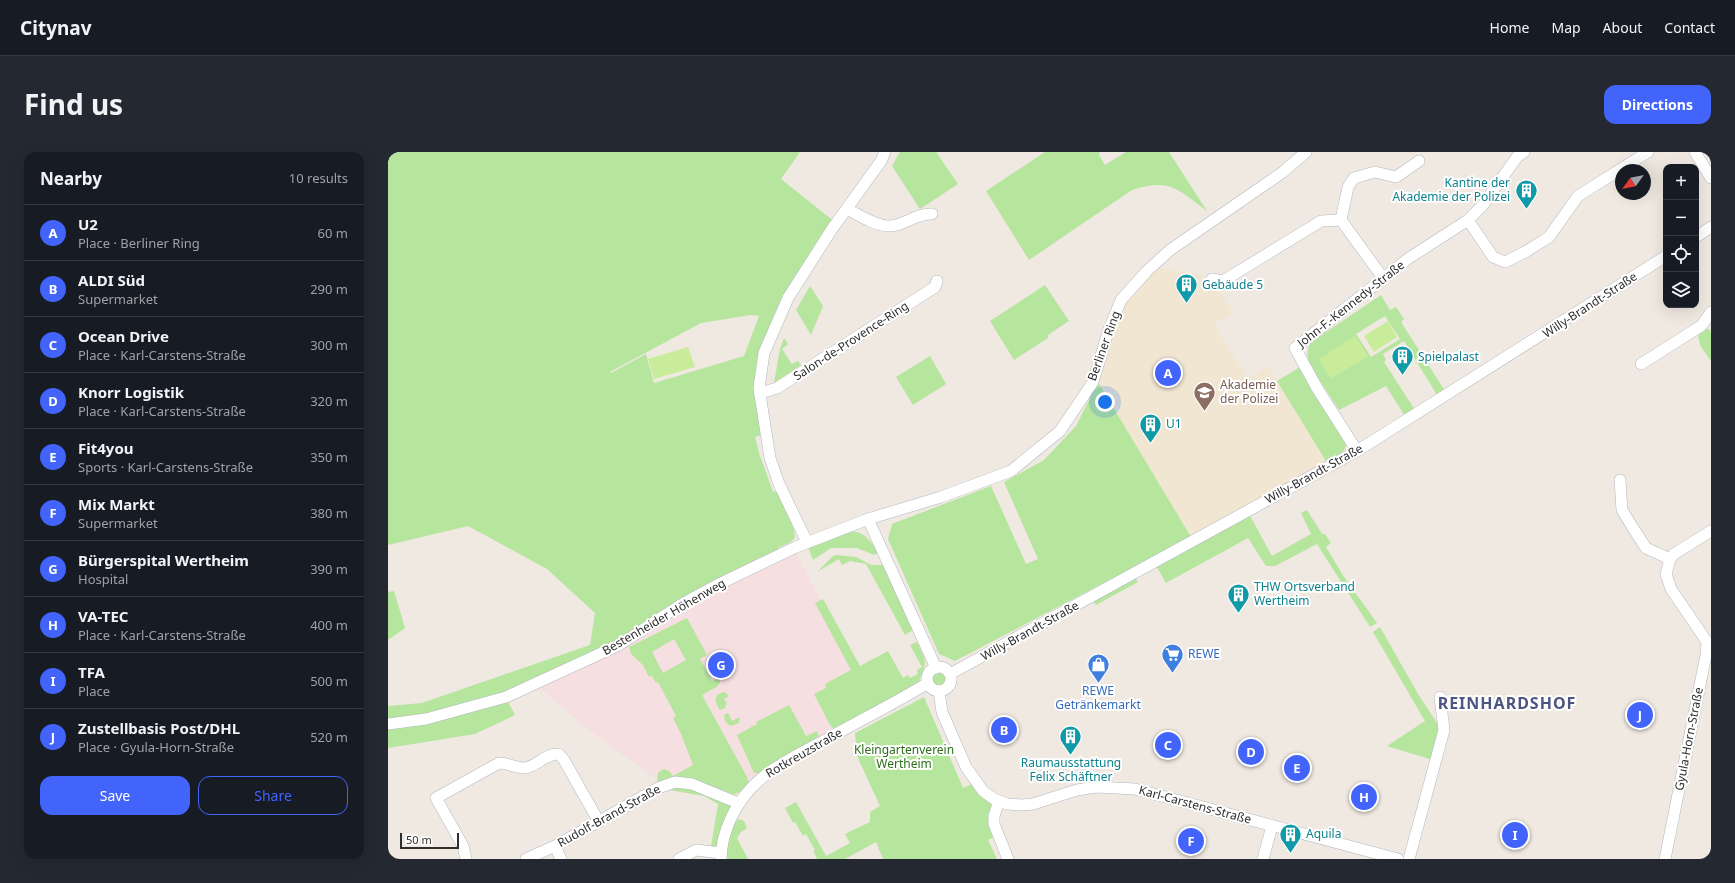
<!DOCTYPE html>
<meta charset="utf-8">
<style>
body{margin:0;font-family:"Noto Sans",sans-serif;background:#242831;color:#f1f3f6}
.controls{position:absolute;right:12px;top:12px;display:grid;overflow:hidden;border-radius:8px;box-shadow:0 4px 16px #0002}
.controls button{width:36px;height:36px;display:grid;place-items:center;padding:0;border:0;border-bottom:1px solid #363941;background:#171b24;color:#f1f3f6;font:20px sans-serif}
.compass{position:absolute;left:1227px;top:12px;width:36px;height:36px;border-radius:50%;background:#171b24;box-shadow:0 4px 16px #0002;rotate:237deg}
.scale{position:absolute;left:12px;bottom:10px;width:59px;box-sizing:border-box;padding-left:4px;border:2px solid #2e2e2e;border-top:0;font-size:11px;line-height:14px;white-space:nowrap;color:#2e2e2e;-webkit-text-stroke:3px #fff;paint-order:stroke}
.you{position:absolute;left:717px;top:250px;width:14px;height:14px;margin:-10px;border:3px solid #fff;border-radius:50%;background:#1a73e8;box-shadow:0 0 0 6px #1a73e833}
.badge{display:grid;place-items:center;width:26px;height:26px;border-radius:50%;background:#4264fb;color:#fff;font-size:13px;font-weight:700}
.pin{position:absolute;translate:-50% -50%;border:2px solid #fff;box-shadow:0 1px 4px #0006}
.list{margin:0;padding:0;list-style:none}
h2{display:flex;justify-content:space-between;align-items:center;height:52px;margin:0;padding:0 16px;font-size:17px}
h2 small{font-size:13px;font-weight:400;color:#9ea1a6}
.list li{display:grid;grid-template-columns:26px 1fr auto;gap:12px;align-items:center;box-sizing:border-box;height:56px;padding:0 16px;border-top:1px solid #363941}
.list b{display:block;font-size:15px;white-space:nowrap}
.list p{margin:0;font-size:13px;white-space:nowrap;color:#9ea1a6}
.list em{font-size:13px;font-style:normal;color:#9ea1a6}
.actions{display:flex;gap:8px;padding:12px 16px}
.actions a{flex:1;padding:9px 0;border:1px solid #4264fb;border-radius:12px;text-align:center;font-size:14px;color:#4264fb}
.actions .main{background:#4264fb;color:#fff}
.icon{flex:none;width:22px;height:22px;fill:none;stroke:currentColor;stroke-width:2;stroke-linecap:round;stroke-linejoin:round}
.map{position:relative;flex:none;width:1323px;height:707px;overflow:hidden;border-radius:12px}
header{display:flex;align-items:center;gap:24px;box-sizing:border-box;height:56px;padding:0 20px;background:#171b24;border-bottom:1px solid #363941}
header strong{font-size:19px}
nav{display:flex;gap:22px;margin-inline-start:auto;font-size:14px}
.intro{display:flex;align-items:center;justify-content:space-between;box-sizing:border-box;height:96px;padding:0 24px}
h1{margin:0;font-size:28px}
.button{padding:10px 18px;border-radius:12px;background:#4264fb;color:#fff;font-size:14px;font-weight:700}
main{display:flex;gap:24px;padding:0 24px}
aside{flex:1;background:#171b24;border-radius:12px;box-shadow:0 4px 16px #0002}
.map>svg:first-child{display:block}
</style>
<header>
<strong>Citynav</strong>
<nav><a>Home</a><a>Map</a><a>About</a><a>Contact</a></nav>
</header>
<div class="intro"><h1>Find us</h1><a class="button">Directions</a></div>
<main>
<aside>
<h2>Nearby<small>10 results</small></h2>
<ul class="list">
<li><span class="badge">A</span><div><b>U2</b><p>Place · Berliner Ring</p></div><em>60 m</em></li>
<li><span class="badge">B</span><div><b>ALDI Süd</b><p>Supermarket</p></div><em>290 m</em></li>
<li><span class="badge">C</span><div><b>Ocean Drive</b><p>Place · Karl-Carstens-Straße</p></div><em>300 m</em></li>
<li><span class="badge">D</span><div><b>Knorr Logistik</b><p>Place · Karl-Carstens-Straße</p></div><em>320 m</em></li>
<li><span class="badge">E</span><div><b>Fit4you</b><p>Sports · Karl-Carstens-Straße</p></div><em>350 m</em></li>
<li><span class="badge">F</span><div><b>Mix Markt</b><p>Supermarket</p></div><em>380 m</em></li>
<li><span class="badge">G</span><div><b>Bürgerspital Wertheim</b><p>Hospital</p></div><em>390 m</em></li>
<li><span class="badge">H</span><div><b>VA-TEC</b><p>Place · Karl-Carstens-Straße</p></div><em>400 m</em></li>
<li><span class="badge">I</span><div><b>TFA</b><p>Place</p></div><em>500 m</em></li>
<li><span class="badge">J</span><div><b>Zustellbasis Post/DHL</b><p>Place · Gyula-Horn-Straße</p></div><em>520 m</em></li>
</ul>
<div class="actions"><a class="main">Save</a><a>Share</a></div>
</aside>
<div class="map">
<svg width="1323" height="707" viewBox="0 0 1323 707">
<rect width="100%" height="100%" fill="#efe9e1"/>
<!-- education -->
<path fill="#f0e6d1" d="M771,116L815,123L830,135L845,160L826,173L860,227L880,214L941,314L805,389L710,230L729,165L745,137Z"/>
<!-- medical -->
<path fill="#f5dfe0" d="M407,400L490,553L371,620L349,641L295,624L271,629L198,576L152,536L243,490L379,412Z"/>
<!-- green -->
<g fill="#b6e59e" fill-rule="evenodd">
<path d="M0,0H412L393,27L448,71L376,201L373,283L367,285L371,301L385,340L391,338L406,378L407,385L403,390L390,396L392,403L231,493L118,546L127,563L87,582L0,596V554L34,551L202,493L207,461L159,417L80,374L0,393ZM363,163L371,164L356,204L266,231L258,202L223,221L222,220L313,171Z"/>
<path d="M512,0H548L570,32L532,57L504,14Z"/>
<path d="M657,0H712L711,3L717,13L738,0H781L819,59C789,37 782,26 744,38L641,108L598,39Z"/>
<path d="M657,133L681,169L660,183V186L626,208L602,169Z"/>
<path d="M422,134L435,154L423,183L408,158Z"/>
<path d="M993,143L1002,158L1008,155L1016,167L1013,170L1057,239L1049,243L1016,189L995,202L998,208L996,210L1027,258L1017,264L998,234L951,258L921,212C919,204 919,199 922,191ZM997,164L1012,187L983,205L968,182Z"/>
<path d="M1315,176L1321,177L1323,181V209L1313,195L1310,185Z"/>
<path d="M396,186L400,192L394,197L404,212L410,209L413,213L386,231L392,197Z"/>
<path d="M542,204L558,232L525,253L508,225Z"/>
<path d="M912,215L958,289C959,302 948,304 938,309L889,229Z"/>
<path d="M710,230L803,385L567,509L551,502L500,387L504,372L603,334L638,412L650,407L616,330L656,308L688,274Z"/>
<path d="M919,358L934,382H937L943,391L938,395L956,425L989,471L982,475L929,392L887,414H878L860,386L778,431L766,410L860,360L884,404L923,382L913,361Z"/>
<path d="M463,379C477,380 483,389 490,401L486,403L469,396H443L425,408L420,395Z"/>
<path d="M448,403L468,405L483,413H495L525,478L517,483L478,412L462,409L454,413L451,407L429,420L444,405Z"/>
<path d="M744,422L750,430L708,453L703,444Z"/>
<path d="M6,439L17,476L0,488V440Z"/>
<path d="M435,447L472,514L500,499L515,526L520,523L522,526L530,522L529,518L534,515L522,493L529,490L536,505L537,512L530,533L448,576H445L442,573L426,542L438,536L437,532L463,518L427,451Z"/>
<path d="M299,466L319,503L312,507L324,529L331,526L332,530L330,534L314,543L359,625L361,632C354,638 350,642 341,644L296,626L283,625L269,631L270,621L275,617L281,619L285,624L305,613L293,582L285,566L288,564L270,530L268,531L264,524L261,525L255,513L243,502L241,495ZM286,487L298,508L275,521L264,500Z"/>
<path d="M992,475L1030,542L1053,577L1048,609L999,594L1037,569L985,480Z"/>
<circle cx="551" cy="527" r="7"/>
<path d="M337,540L341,544L336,547L339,552L337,554V556L332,558C327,550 324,542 337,540Z"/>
<path d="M536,545L575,636L588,630L606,647L610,683L600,688L609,707H495L488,690L457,707H427L429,706L425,699L427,698L418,682L415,684L407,670L405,671L397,656L408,650L438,704L462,691L457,682L482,670V660L492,654L469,604L467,581Z"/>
<path d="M401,553L418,584L429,579L431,584L372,621H366L349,583L369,572L368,570Z"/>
<path d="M340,561L344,569L352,565L351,571L343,574C339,572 336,568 336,563Z"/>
<path d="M287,630L350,651L333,707H327L323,694L330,652L316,644L270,636Z"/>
<path d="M351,667L356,669L359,676L353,680L349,686L360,707H338C338,695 341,674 351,667Z"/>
</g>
<!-- pitch -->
<g fill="#c9ec9a">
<path d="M1000,169L1009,185L986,200L976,184Z"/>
<path d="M967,184L980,204L943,227L931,207Z"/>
<path d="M300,195L307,215L266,227L260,207Z"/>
</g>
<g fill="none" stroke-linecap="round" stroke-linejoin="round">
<defs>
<g id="minor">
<path d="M1307,0L1323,26"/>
<path d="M459,57C471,63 486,73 499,74C515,75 528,61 544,62"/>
<path d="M953,68L960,35L966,26L987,20L1008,25L1031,9"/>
<path d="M1080,68L1105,105L1117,110L1137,100L1161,85L1190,44L1260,0"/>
<path d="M1308,85L1323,75"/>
<path d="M824,127L835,129L933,69L953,68L995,126"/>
<path d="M1253,212L1313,174L1323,160"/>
<path d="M372,241L389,236L547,135L549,129"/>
<path d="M969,299L929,236L907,196L1021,106L1080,68L1095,53L1129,5L1136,0"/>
<path d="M1232,328L1234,358L1245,376L1258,396L1282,407"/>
<path d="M480,367L548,516"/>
<path d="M419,390L391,332L382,306L371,236L376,201L400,146L444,77L493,9L497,0"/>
<circle cx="551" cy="527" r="12"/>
<path d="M562,522L969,299L1278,104"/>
<path d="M551,539L554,560L578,615L595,639L606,647L619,652L634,653L645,652L689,638L708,635L747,637L1010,707"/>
<path d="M0,572L38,567L118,545L231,493L294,452L329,433L408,395L480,367L553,345L623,319L672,279L705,230L720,180L733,148L759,119L782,98L895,20L918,0"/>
<path d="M611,649L606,664V672L620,707"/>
<path d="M167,694L173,707"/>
<path d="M78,707L75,694L48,646L111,611C119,611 128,616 136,616C149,615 157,601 171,602L176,608L211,670"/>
<path d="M138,707L167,694L270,636L287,630L304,632L350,651"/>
<path d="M291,707L308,698L333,701"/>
<path d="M333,707C333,693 337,679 343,666C363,623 400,608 439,587C473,568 507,551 540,531"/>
<path d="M875,707L884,674"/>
<path d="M1021,707L1056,578L1052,545"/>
<path d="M1277,707L1318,503L1319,490L1283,437L1278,422L1282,407L1286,402L1323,379"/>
</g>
</defs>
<!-- minor casing -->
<use href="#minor" stroke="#b4b7c1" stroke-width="12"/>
<!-- minor -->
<use href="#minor" stroke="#fff" stroke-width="11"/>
</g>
<!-- icons -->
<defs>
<symbol id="building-pin" viewBox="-11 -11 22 30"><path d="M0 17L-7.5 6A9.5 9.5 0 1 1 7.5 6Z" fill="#0f9aa8" stroke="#fff"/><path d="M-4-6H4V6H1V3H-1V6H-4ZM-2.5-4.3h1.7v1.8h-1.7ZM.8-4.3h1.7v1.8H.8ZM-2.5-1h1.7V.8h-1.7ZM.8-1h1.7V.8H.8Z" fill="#fff"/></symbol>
<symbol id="university-pin" viewBox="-11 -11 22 30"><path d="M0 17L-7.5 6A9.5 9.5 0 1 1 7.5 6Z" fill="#8d6e63" stroke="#fff"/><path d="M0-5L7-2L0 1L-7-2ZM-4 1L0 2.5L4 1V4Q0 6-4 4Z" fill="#fff"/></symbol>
<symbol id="supermarket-pin" viewBox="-11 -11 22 30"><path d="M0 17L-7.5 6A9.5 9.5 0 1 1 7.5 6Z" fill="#3f7fe0" stroke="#fff"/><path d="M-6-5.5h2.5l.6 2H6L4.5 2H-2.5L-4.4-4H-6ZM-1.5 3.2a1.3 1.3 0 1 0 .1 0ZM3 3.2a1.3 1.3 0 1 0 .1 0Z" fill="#fff"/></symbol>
<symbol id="shop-pin" viewBox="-11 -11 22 30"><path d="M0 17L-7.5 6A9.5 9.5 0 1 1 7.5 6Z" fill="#3f7fe0" stroke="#fff"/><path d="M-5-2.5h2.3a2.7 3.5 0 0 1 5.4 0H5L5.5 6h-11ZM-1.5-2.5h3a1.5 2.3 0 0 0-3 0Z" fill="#fff"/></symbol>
</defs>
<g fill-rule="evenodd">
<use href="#building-pin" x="1126" y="26" width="25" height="34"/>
<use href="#building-pin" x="786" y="120" width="25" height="34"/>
<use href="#building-pin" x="1002" y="192" width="25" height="34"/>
<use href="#university-pin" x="804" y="228" width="25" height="34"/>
<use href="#building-pin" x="750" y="260" width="25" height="34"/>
<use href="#building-pin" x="838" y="430" width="25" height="34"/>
<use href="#supermarket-pin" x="772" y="490" width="25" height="34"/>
<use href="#shop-pin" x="698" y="500" width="25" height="34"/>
<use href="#building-pin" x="670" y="572" width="25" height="34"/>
<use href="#building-pin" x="890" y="670" width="25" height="34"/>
</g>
<g text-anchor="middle" stroke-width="4" stroke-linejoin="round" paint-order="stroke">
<!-- culture labels -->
<g font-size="12" fill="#0d838f" stroke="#fff" text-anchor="start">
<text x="1122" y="35" text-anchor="end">Kantine der<tspan x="1122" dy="14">Akademie der Polizei</tspan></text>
<text x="814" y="137">Gebäude 5</text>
<text x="1030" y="209">Spielpalast</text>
<text x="778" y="276">U1</text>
<text x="866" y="439">THW Ortsverband<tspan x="866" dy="14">Wertheim</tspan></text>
<text x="683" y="615" text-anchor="middle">Raumausstattung<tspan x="683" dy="14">Felix Schäftner</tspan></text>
<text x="918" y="686">Aquila</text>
</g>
<!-- street labels -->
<g font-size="12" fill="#2e2e2e" stroke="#fff">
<text transform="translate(963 152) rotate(-38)" y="4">John-F.-Kennedy-Straße</text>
<text transform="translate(1202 153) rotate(-33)" y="4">Willy-Brandt-Straße</text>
<text transform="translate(463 189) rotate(-33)" y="4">Salon-de-Provence-Ring</text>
<text transform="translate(716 194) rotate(-70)" y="4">Berliner Ring</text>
<text transform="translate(926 322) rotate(-29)" y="4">Willy-Brandt-Straße</text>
<text transform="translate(276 465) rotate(-30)" y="4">Bestenheider Höhenweg</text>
<text transform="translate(642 479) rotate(-29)" y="4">Willy-Brandt-Straße</text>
<text transform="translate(1301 587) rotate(-79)" y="4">Gyula-Horn-Straße</text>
<text transform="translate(416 601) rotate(-30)" y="4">Rotkreuzstraße</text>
<text transform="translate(807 653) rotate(15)" y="4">Karl-Carstens-Straße</text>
<text transform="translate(221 664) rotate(-29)" y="4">Rudolf-Brand-Straße</text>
</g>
<!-- education labels -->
<g font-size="12" fill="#785e54" stroke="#fff" text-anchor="start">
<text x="832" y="237">Akademie<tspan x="832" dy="14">der Polizei</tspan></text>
</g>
<!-- shop labels -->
<g font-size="12" fill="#366cbe" stroke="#fff" text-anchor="start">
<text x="800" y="506">REWE</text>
<text x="710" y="543" text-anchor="middle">REWE<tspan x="710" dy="14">Getränkemarkt</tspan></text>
</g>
<!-- park labels -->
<g font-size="12" fill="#2c6e1b" stroke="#fff">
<text x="516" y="602">Kleingartenverein<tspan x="516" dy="14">Wertheim</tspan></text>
</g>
<!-- district labels -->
<g font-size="16" font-weight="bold" letter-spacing="1" fill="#4d5680" stroke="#fff">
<text x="1119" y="557">REINHARDSHOF</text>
</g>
</g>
</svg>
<div class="controls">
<button>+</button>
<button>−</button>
<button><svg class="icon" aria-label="locate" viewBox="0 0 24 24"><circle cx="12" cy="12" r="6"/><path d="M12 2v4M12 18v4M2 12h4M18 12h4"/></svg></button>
<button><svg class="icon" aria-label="layers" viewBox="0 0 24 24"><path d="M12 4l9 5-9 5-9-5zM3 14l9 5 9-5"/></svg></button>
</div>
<svg class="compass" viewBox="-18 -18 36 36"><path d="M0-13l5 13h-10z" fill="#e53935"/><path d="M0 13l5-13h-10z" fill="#9ea1a6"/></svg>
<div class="scale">50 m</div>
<div class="you"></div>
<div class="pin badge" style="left:780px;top:221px">A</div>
<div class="pin badge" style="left:616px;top:578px">B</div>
<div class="pin badge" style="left:780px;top:593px">C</div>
<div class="pin badge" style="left:863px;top:600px">D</div>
<div class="pin badge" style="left:909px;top:616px">E</div>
<div class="pin badge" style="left:803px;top:689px">F</div>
<div class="pin badge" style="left:333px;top:513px">G</div>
<div class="pin badge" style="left:976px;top:645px">H</div>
<div class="pin badge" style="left:1127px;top:683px">I</div>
<div class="pin badge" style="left:1252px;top:563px">J</div>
</div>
</main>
